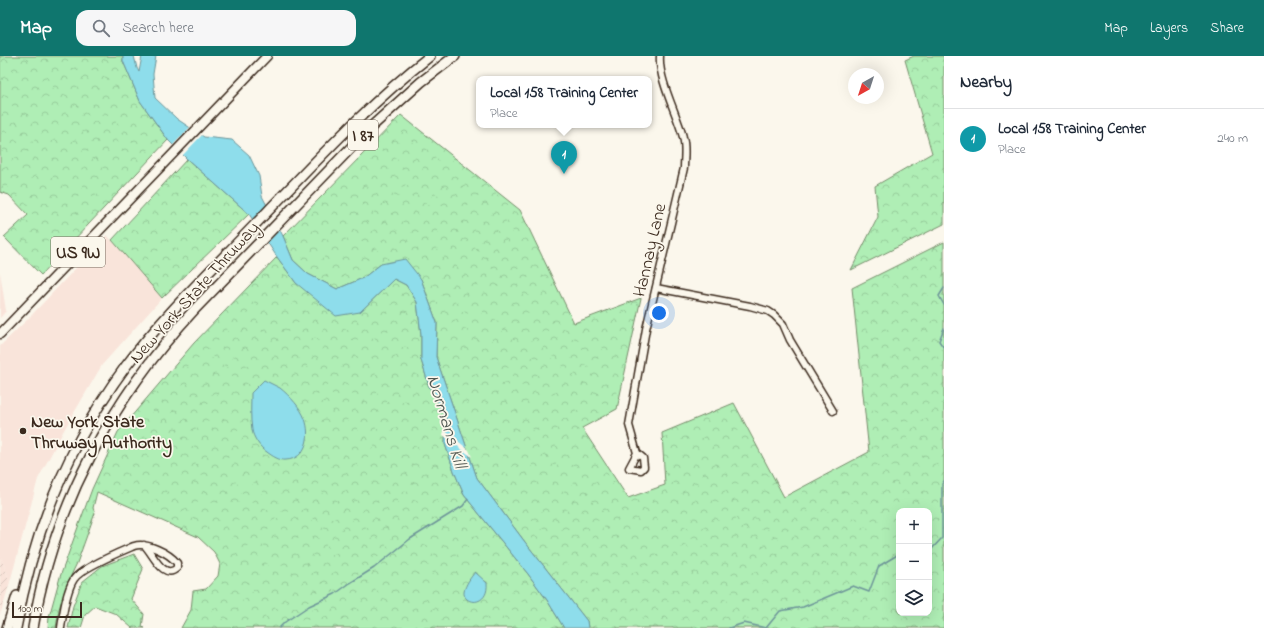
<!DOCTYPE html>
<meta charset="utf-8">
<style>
body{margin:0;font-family:"Indie Flower",sans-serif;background:#f6f6f7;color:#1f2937}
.controls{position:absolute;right:12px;bottom:12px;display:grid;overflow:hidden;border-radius:8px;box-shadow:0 4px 16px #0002}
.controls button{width:36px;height:36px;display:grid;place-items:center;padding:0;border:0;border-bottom:1px solid #e0e1e3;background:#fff;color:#1f2937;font:20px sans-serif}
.compass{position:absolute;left:848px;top:12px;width:36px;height:36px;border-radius:50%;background:#fff;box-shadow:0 4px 16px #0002;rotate:219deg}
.scale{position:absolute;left:12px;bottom:10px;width:70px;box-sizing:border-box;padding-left:4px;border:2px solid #3b2a1e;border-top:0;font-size:11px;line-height:14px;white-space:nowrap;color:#3b2a1e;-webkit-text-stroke:3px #fbf7ec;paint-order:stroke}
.you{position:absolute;left:659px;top:257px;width:14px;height:14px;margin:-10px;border:3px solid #fff;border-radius:50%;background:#1a73e8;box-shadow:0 0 0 6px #1a73e833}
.badge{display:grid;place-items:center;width:26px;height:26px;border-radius:50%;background:#0f766e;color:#fff;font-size:13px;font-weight:700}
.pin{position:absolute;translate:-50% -33px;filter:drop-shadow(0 1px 2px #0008)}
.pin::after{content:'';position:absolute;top:21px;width:14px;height:12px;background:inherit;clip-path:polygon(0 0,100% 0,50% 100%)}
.popup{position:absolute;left:476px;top:20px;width:176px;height:52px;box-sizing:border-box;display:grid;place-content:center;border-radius:8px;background:#fff;filter:drop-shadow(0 1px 3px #0005);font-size:13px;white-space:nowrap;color:#747a83}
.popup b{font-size:15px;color:#1f2937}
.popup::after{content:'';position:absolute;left:50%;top:100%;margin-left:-8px;border:8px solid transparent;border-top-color:#fff}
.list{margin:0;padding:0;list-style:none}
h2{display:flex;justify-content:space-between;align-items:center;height:52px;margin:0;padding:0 16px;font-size:17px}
h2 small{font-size:13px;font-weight:400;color:#747a83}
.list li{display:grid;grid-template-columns:26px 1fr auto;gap:12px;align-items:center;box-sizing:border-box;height:60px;padding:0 16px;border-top:1px solid #e0e1e3}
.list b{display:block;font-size:15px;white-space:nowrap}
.list p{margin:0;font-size:13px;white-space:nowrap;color:#747a83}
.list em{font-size:13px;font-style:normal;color:#747a83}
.icon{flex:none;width:22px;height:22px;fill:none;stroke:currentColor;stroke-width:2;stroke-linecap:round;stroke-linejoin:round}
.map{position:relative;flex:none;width:944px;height:572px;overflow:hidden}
header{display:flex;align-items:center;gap:24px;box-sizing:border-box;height:56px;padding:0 20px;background:#0f766e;color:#fff}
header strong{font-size:19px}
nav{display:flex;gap:22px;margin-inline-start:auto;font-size:14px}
.search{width:280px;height:36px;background:#f6f6f7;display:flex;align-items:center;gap:10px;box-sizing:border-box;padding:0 14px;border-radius:12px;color:#747a83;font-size:15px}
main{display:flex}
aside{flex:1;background:#fff}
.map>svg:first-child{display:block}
</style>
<header>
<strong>Map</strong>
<div class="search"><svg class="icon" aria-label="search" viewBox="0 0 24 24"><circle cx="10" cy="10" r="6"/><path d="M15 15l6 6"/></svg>Search here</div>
<nav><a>Map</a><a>Layers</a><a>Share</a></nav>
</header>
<main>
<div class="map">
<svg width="944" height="572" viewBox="0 0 944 572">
<defs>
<pattern id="industrial-furrows" width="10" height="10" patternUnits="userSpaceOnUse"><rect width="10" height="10" fill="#f9e4da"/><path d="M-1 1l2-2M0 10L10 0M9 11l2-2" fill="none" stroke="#d6c4bb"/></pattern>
<pattern id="forest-crowns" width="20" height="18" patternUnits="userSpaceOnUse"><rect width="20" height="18" fill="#afeeb5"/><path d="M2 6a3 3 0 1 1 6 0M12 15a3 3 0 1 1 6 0" fill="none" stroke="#97cc9b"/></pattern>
</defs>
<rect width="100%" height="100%" fill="#fbf7ec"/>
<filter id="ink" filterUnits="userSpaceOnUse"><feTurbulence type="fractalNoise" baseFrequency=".025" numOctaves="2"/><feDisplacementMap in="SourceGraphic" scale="8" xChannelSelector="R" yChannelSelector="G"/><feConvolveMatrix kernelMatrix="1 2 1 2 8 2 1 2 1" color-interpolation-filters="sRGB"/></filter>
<g filter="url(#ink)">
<!-- built -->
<g fill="#f9e4da">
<path d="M107,179L162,242L102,309L64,374L38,423L10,526L0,499V290L28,263Z"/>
<path d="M0,216L6,255L0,262Z"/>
</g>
<!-- industrial -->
<path fill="url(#industrial-furrows)" d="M0,499L10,526L0,559Z"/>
<!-- forest -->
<g fill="url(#forest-crowns)" stroke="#758c6a" fill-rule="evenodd">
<path d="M0,0H123V5L140,45L168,84L41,219L4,181L28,159L9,139L0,136Z"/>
<path d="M914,0H944V168L851,214L878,161L875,130L932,97L905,4Z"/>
<path d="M401,59L520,154L574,267L641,242L617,353L582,372L628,442L665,429L662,377L734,347L784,441L869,396L852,232L944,186V572H588L587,565L525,486L477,422L436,301L437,267L421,223L381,208L363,222L337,233L308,218L293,204L283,180ZM899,455H929V557H899Z"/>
<path d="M187,103L249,158L162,242L112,184Z"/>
<path d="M277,201L296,227L360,256L394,223L406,229L417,246L421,278V304L429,330L446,362L445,388L454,415L464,439L528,518L547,544L564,572H181L191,554L193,535L206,533L218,520L220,508L214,496L198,481L97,436L93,452L95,457L77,507L67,528L59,553L56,572H48L49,561L60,521L78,471L92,433L118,376L194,287Z"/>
<path d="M134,498L143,513L131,543L144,558L142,571L145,572H132L116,558L95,550L85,559L81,572H68L73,550L82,526L102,510Z"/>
</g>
<!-- water -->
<g fill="#8eddeb" stroke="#6d9599">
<path d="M123,0H134L137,12L139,16L142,0H156L153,18L155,42L177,63L204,81L232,84L249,99L259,120L262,140L283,180L293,204L308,218L337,233L363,222L381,208L405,203L421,223L437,267L436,301L477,422L525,486L587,565L588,572H564L547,544L528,518L464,439L454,415L445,388L446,362L429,330L421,304V278L417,246L406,229L394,223L360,256L336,260L296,227L277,201L249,158L187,103L168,84L140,45L123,5Z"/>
<path d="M264,324C269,327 275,329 280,332C290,340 301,352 305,363C311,379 307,403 286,404C280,405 272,400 267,396C260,392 253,381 252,374C250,362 251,349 251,337Z"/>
<path d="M475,516L487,527C489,551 463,549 464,536C465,529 471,521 475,516Z"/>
</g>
<!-- pier -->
<g fill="#fbf7ec">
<path d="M191,70L203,78L181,101L172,90Z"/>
<path d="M268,148L281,172L266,188L252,166Z"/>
<path d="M444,374L469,394L472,401L443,379Z"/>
</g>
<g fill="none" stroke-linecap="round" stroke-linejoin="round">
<!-- stream -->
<g stroke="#6d9599" stroke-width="1.5">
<path d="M944,232L939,240L944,249"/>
<path d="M944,272L939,285L944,292"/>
<path d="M929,496L942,482V428L944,425"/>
<path d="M279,572L285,566L309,550L335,538L350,527L374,512L410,483L463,450L468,443"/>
<path d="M729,572L744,567L766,572L780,555L803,551L853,530L869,536L879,510L899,498"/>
</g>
<defs>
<g id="minor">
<path d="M656,232L750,250L768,255L774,259L783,268L790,284L833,355"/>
<path d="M637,397L629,412L641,414L644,411L643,402L637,397L629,369L646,273L684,112C684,102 686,91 683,81C677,58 658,23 660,0"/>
<path d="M61,572C63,558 66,535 74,523C81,512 120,496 134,490C147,486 169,497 177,507V512C163,525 153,497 144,489"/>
</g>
<path id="major" d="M0,278L267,0"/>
<g id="highway">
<path d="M7,572L17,540"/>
<path d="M16,572C33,478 69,387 126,310C168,254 220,206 268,155C320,101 371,46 430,0"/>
<path d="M33,572C53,451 112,342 195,253L371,71L421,26L455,0"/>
</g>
</defs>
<!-- minor casing -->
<use href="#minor" stroke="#3b2a1e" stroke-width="9"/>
<!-- major casing -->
<use href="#major" stroke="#3b2a1e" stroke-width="11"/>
<!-- highway casing -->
<use href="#highway" stroke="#3b2a1e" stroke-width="12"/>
<!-- minor -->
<use href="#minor" stroke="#fbf7ec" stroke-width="6"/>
<!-- major -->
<use href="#major" stroke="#fbf7ec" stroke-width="8"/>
<!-- highway -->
<use href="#highway" stroke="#fbf7ec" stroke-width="9"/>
</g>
</g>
<!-- markers -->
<circle fill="#3b2a1e" stroke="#fbf7ec" stroke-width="1.5" cx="23" cy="375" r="4"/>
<g text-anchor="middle" stroke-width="3.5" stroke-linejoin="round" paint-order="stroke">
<!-- shield labels -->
<g fill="#fbf7ec" stroke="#75685c" stroke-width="1">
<rect x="348" y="64" width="30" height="30" rx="3"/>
<rect x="51" y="181" width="54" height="30" rx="3"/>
</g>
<g font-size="17" font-weight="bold" fill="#3b2a1e">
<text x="363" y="85">I 87</text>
<text x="78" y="202">US 9W</text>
</g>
<!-- street labels -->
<g font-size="18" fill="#3b2a1e" stroke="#fbf7ec">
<text transform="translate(649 194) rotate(-77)" y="6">Hannay Lane</text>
<text transform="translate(194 236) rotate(-48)" y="6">New York State Thruway</text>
</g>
<!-- poi labels -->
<g font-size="18" font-weight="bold" fill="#3b2a1e" stroke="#fbf7ec" text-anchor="start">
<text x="31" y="371">New York State<tspan x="31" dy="21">Thruway Authority</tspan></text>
</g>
<!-- water labels -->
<g font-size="19" font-style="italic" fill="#505751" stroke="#fbf7ec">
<text transform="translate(448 365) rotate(73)" y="7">Normans Kill</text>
</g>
</g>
</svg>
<div class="controls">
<button>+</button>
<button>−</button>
<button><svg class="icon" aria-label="layers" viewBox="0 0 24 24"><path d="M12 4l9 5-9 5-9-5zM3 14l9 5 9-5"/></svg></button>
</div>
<svg class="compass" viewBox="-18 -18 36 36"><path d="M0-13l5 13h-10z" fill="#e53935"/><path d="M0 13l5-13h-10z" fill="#747a83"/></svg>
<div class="scale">100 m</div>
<div class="you"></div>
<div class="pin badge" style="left:564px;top:118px;background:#0f9aa8">1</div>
<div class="popup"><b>Local 158 Training Center</b>Place</div>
</div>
<aside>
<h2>Nearby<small></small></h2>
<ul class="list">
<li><span class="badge" style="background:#0f9aa8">1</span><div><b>Local 158 Training Center</b><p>Place</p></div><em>240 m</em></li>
</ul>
</aside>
</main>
